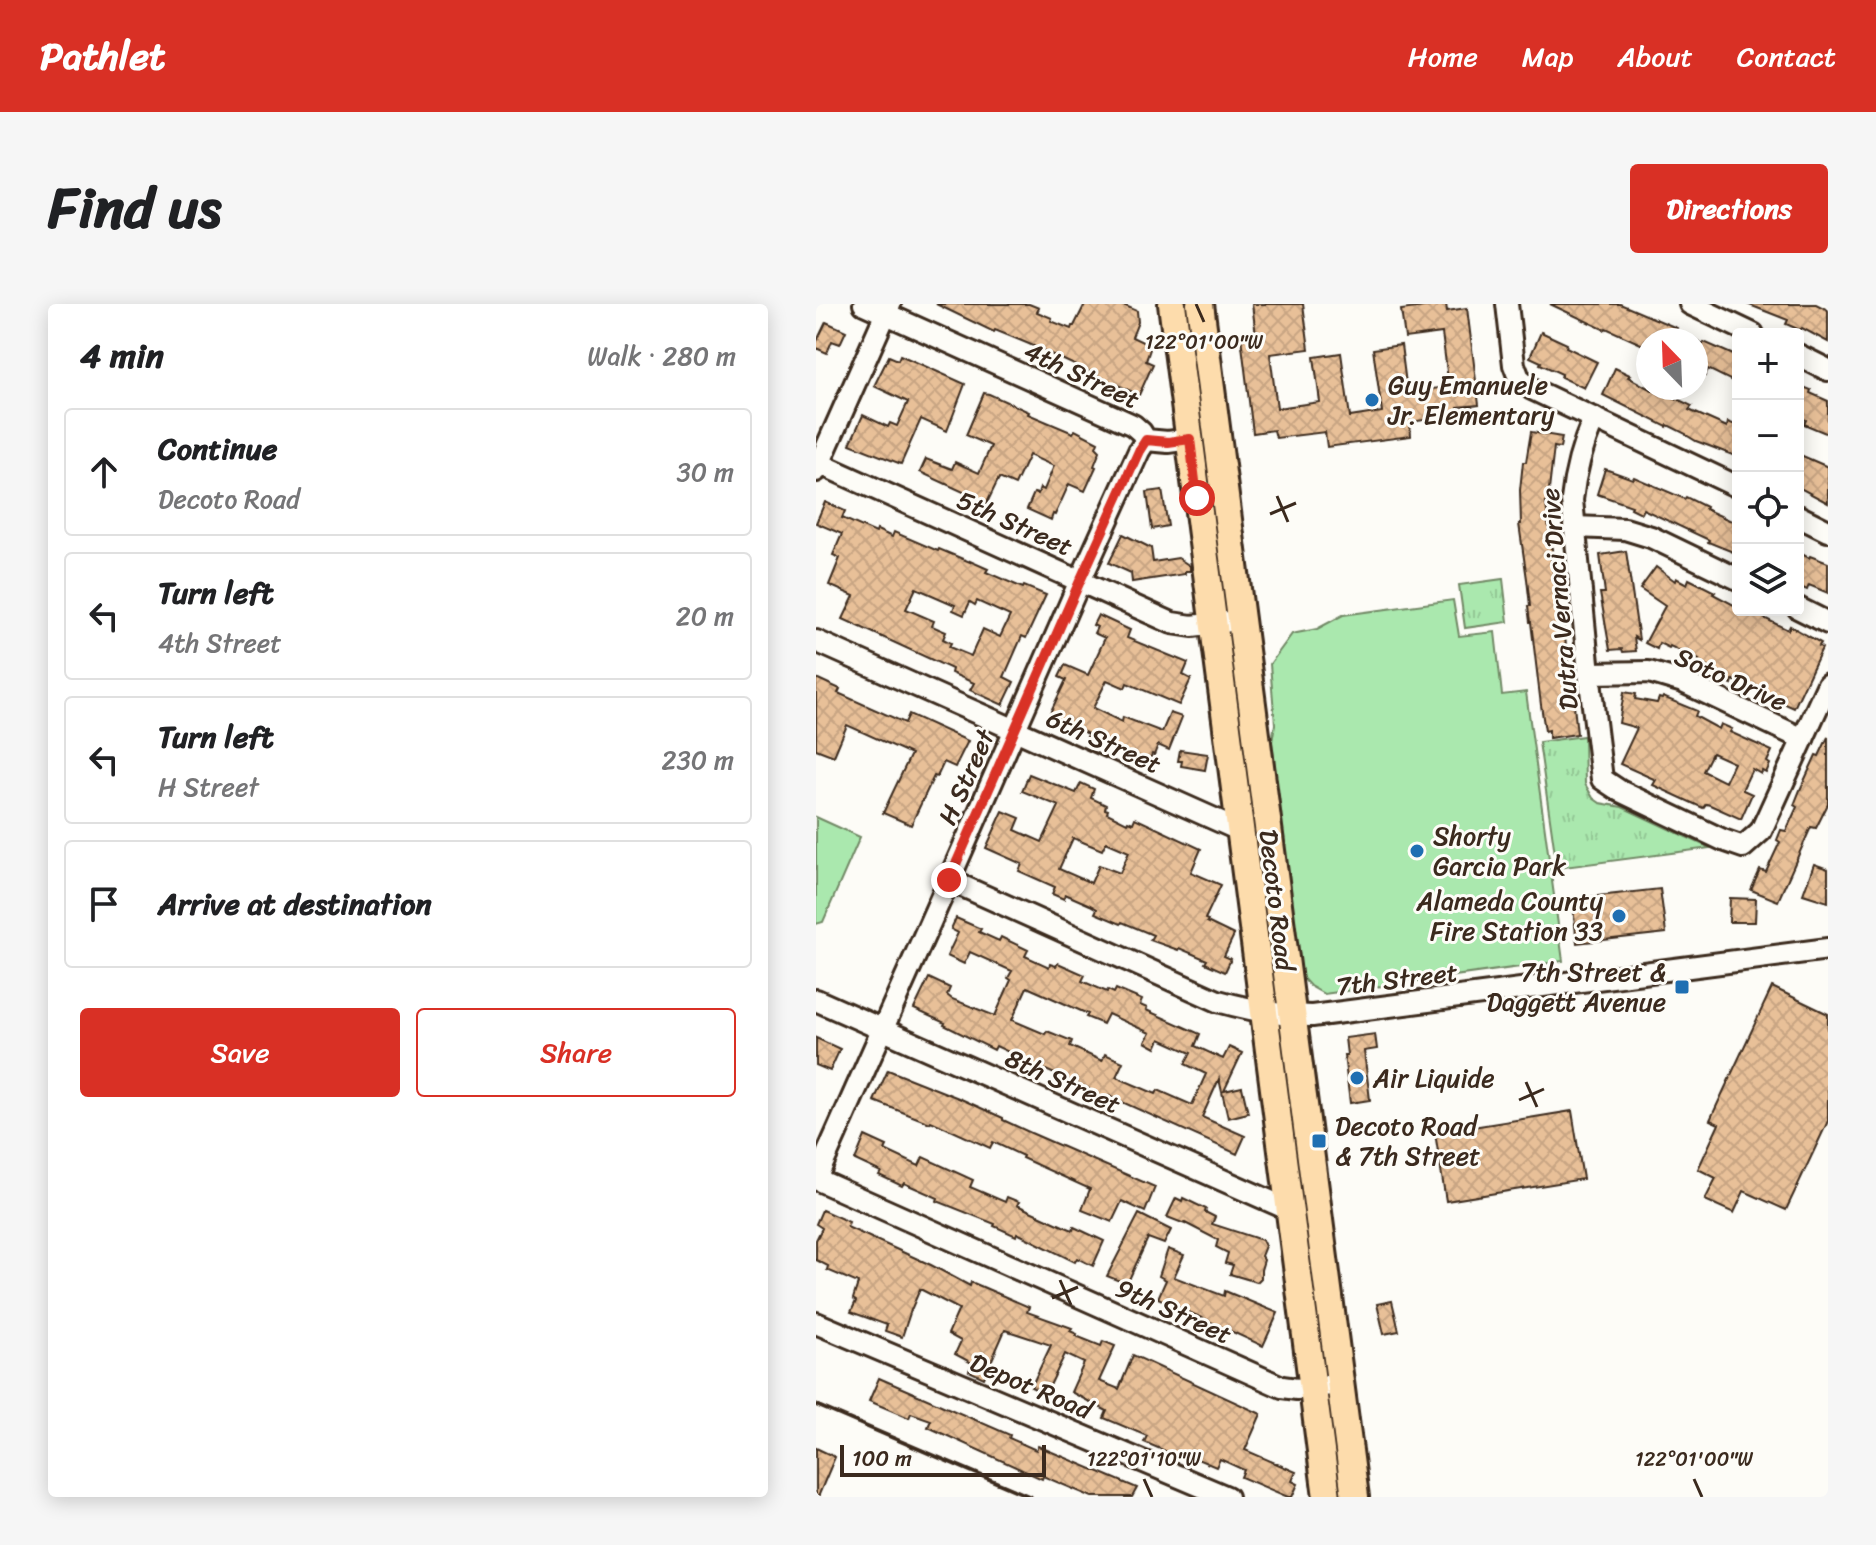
<!DOCTYPE html>
<meta charset="utf-8">
<style>
body{margin:0;font-family:Sriracha,sans-serif;background:#f6f6f6;color:#202124}
.controls{position:absolute;right:24px;top:24px;display:grid;overflow:hidden;border-radius:8px;box-shadow:0 4px 20px #0003}
.controls button{width:72px;height:72px;display:grid;place-items:center;padding:0;border:0;border-bottom:2px solid #e0e0e0;background:#fff;color:#202124;font:40px sans-serif}
.compass{position:absolute;left:820px;top:24px;width:72px;height:72px;border-radius:50%;background:#fff;box-shadow:0 4px 20px #0003;rotate:337deg}
.scale{position:absolute;left:24px;bottom:20px;width:206px;box-sizing:border-box;padding-left:8px;border:4px solid #3b2a1e;border-top:0;font-size:22px;line-height:28px;white-space:nowrap;color:#3b2a1e;-webkit-text-stroke:6px #fdfcf7;paint-order:stroke}
.stop{position:absolute;width:24px;height:24px;margin:-18px;border:6px solid #d93025;border-radius:50%;background:#fff}
.stop.end{background:#d93025;border-color:#fff;box-shadow:0 2px 8px #0008}
.list{margin:0;padding:0;list-style:none}
h2{display:flex;justify-content:space-between;align-items:center;height:104px;margin:0;padding:0 32px;font-size:34px}
h2 small{font-size:26px;font-weight:400;color:#757577}
.list li{display:grid;grid-template-columns:52px 1fr auto;gap:24px;align-items:center;box-sizing:border-box;height:128px;margin:0 16px 16px;padding:0 16px;border:2px solid #e0e0e0;border-radius:8px}
.list b{display:block;font-size:30px;white-space:nowrap}
.list p{margin:0;font-size:26px;white-space:nowrap;color:#757577}
.list em{font-size:26px;font-style:normal;color:#757577}
.actions{display:flex;gap:16px;padding:24px 32px}
.actions a{flex:1;padding:18px 0;border:2px solid #d93025;border-radius:8px;text-align:center;font-size:28px;color:#d93025}
.actions .main{background:#d93025;color:#fff}
.icon{flex:none;width:44px;height:44px;fill:none;stroke:currentColor;stroke-width:2;stroke-linecap:round;stroke-linejoin:round}
.map{position:relative;flex:none;width:1012px;height:1193px;overflow:hidden;border-radius:8px}
header{display:flex;align-items:center;gap:48px;box-sizing:border-box;height:112px;padding:0 40px;background:#d93025;color:#fff}
header strong{font-size:38px}
nav{display:flex;gap:44px;margin-inline-start:auto;font-size:28px}
.intro{display:flex;align-items:center;justify-content:space-between;box-sizing:border-box;height:192px;padding:0 48px}
h1{margin:0;font-size:56px}
.button{padding:20px 36px;border-radius:8px;background:#d93025;color:#fff;font-size:28px;font-weight:700}
main{display:flex;gap:48px;padding:0 48px}
aside{flex:1;background:#fff;border-radius:8px;box-shadow:0 4px 20px #0003}
.map>svg:first-child{display:block}
</style>
<header>
<strong>Pathlet</strong>
<nav><a>Home</a><a>Map</a><a>About</a><a>Contact</a></nav>
</header>
<div class="intro"><h1>Find us</h1><a class="button">Directions</a></div>
<main>
<aside>
<h2>4 min<small>Walk · 280 m</small></h2>
<ul class="list">
<li><svg class="icon" aria-label="ahead" viewBox="0 0 24 24"><path d="M12 20V5M6 11l6-6 6 6"/></svg><div><b>Continue</b><p>Decoto Road</p></div><em>30 m</em></li>
<li><svg class="icon" aria-label="left" viewBox="0 0 24 24"><path d="M17 20v-9H6M10 6l-5 5 5 5"/></svg><div><b>Turn left</b><p>4th Street</p></div><em>20 m</em></li>
<li><svg class="icon" aria-label="left" viewBox="0 0 24 24"><path d="M17 20v-9H6M10 6l-5 5 5 5"/></svg><div><b>Turn left</b><p>H Street</p></div><em>230 m</em></li>
<li><svg class="icon" aria-label="arrive" viewBox="0 0 24 24"><path d="M6 21V4h12l-3 4 3 4H6"/></svg><div><b>Arrive at destination</b></div></li>
</ul>
<div class="actions"><a class="main">Save</a><a>Share</a></div>
</aside>
<div class="map">
<svg width="1012" height="1193" viewBox="0 0 1012 1193">
<defs>
<pattern id="park-tufts" width="24" height="20" patternUnits="userSpaceOnUse" patternTransform="scale(2)"><rect width="24" height="20" fill="#aae8ae"/><path d="M3 7l-1-3M5 7V3M7 7l1-3M15 17l-1-3M17 17v-4M19 17l1-3" fill="none" stroke="#93c795"/></pattern>
<pattern id="building-cross-hatch" width="8" height="8" patternUnits="userSpaceOnUse" patternTransform="scale(2)"><rect width="8" height="8" fill="#e8c098"/><path d="M0 0l8 8M0 8l8-8" fill="none" stroke="#c8a583"/></pattern>
</defs>
<rect width="100%" height="100%" fill="#fdfcf7"/>
<filter id="ink" filterUnits="userSpaceOnUse"><feTurbulence type="fractalNoise" baseFrequency=".0125" numOctaves="2"/><feDisplacementMap in="SourceGraphic" scale="16" xChannelSelector="R" yChannelSelector="G"/><feConvolveMatrix kernelMatrix="1 2 1 2 8 2 1 2 1" color-interpolation-filters="sRGB"/></filter>
<g filter="url(#ink)">
<!-- park -->
<g fill="url(#park-tufts)" stroke="#728966" stroke-width="2">
<path d="M687,275L692,318L649,324L643,281Z"/>
<path d="M768,432L769,480L777,494L784,499L806,503L894,544L741,564L723,438Z"/>
</g>
<!-- garden -->
<g fill="#aae8ae" stroke="#728966" stroke-width="2">
<path d="M637,296L643,332L679,328L686,391L710,388L747,657L508,690L494,682L483,670L456,438L459,420L454,360L476,330L501,325L527,311Z"/>
<path d="M0,513L44,533L7,618L0,620Z"/>
</g>
<!-- building -->
<g fill="url(#building-cross-hatch)" stroke="#3b2a1e" stroke-width="2" fill-rule="evenodd">
<path d="M120,0H213L223,4L221,8L236,14L235,17L255,25L256,22H258L269,0H305L321,7L322,18L316,33L335,42L330,57L337,60L323,91L213,40L179,26L178,28Z"/>
<path d="M436,0H487L493,45L454,50L461,104L504,98L498,53L525,49L534,113L566,108L557,45L585,41L591,88L633,83L626,29L589,34L585,6L630,0L631,7L651,4L663,101L642,103L643,111L594,118L595,132L511,143L509,128L460,134L458,126L437,129L425,33L440,31Z"/>
<path d="M734,0H804L861,24L860,27L879,36H830L827,41L790,24L789,26Z"/>
<path d="M931,0H1000L1012,6V38L986,24L984,26L970,20L972,16Z"/>
<path d="M10,18L30,27L24,40L16,37L11,49L0,44V39Z"/>
<path d="M725,28L751,40L750,43L781,58L768,84L745,73L746,70L724,60L725,58L714,53Z"/>
<path d="M880,36L887,40L888,38L922,53V80L892,65L889,72L880,68Z"/>
<path d="M84,51L149,80L131,127L105,115L85,160L34,140L47,111L72,123L74,119L81,122L92,98L58,82L73,52L82,56Z"/>
<path d="M799,64L814,71L812,73L832,84L850,92L851,90L876,102L873,106L911,123L912,118L922,122V153L880,137L870,131V130L852,121L851,123L787,91Z"/>
<path d="M982,81L995,86L994,89L1012,97V130L988,120L990,116L982,113Z"/>
<path d="M168,89L173,90L213,108L212,110L257,129L259,126L282,138L280,143L284,147L278,162L280,163L269,187L253,180L239,211L237,210L235,216L211,205L218,189L222,190L224,184L228,186L238,162L213,151L199,181L183,174L170,201L151,193L152,190L104,168L110,155L136,165L139,158L163,169L175,142L150,131Z"/>
<path d="M715,128L746,133L744,144L738,143L733,186V199H730L735,244H736L738,254L735,255L743,310H746L753,364L749,365L752,393L757,392L761,430L733,434V426L729,427L725,401L715,318H714L712,302H714L711,275L703,220H705L704,186L707,158H710Z"/>
<path d="M982,150L1012,163V199L982,183Z"/>
<path d="M789,165L817,175L818,173L869,195L870,193L890,203L889,205L922,220V250L892,238L893,236L827,205L825,209L815,204L816,202L781,190Z"/>
<path d="M346,186L352,222L336,225L331,188Z"/>
<path d="M9,198L29,207L26,214L60,229L61,226L76,233L78,228L122,247L123,245L154,258V257L172,265L170,268L207,284L208,282L230,291L210,334L206,332L188,373L198,378L187,401L154,386L158,379L135,369L136,365L27,315L38,292L13,281L24,254L17,251L26,230L0,219ZM100,284L139,301L137,306L148,311L154,298L159,301L161,297L194,312L184,333L167,325L155,352L133,343L135,339L127,335L130,328L116,322L118,317L90,305Z"/>
<path d="M307,230L335,244L337,258L362,254L374,262V267H369V270L316,278L315,269L293,259Z"/>
<path d="M810,247L823,336L818,333L820,347L807,348L806,345L794,346L784,289H789L784,251Z"/>
<path d="M982,248L993,254L994,252L1012,259V289L993,281L991,286L982,282Z"/>
<path d="M840,263L859,277L860,274L871,280L873,275L899,288L897,290L922,303V306H939L949,311L948,314L972,326L974,322L1005,339L1003,342L1006,344L978,404L954,393L952,397L941,391L942,387L917,376L916,380L905,375L908,370L882,359L883,356L854,342L853,344L843,339L841,345L829,339L849,302L824,285Z"/>
<path d="M282,311L314,326L311,334L372,359L367,371L375,375L363,401L311,379L309,384L291,376L277,404L306,418L307,413L346,428L354,409L366,413L353,446L342,441L338,451L336,450L333,457L287,438L284,443L270,436L272,430L233,411L250,376L243,373L249,361L272,371L289,334L278,329L281,323L277,321Z"/>
<path d="M0,374L24,385L22,389L89,419L93,410L152,437L139,463L128,458L121,473L118,472L95,521L67,509L95,450L31,421L18,452L0,445Z"/>
<path d="M808,388L820,390L819,395L841,399L843,394L846,395L847,393L881,407L879,412L903,425L905,420L916,425L914,428L956,447L951,458L954,460L950,469L946,467L945,470L936,465L927,484V486L936,490L925,515L894,501L890,500L887,504L837,481L840,476L804,460L821,424L803,419ZM896,449L918,459L909,478L887,467Z"/>
<path d="M1012,433V500L1000,524L995,523L962,597L935,586L944,566L950,568L964,538L961,536L965,526L970,527L981,503L978,501L984,486L1000,451L1003,452Z"/>
<path d="M364,446L392,450L389,466L365,462L366,457H362Z"/>
<path d="M213,470L260,489L265,479L278,485L275,494L290,501L289,505L292,506L291,509L311,519L312,517L317,519L319,514L385,545L375,568L405,581L389,615L392,616L391,618L418,631L408,652L415,655L409,668L389,659L391,656L363,644L362,646L334,636L337,631L306,618L305,620L279,609L281,605L274,601L249,590L248,595L236,590L239,583L203,567L206,560L170,544L187,507L204,514L199,526L226,538L243,502L206,487ZM257,534L286,546L290,538L313,548L304,569L283,561L275,579L243,565Z"/>
<path d="M998,560L1012,565V598L987,590Z"/>
<path d="M844,585L850,629L761,639L756,595Z"/>
<path d="M914,594L940,595L939,618H913Z"/>
<path d="M140,614L165,625L163,628L183,637L185,633L212,646L209,652L233,663L234,660L240,662L242,659L269,671L266,677L291,688L292,686L298,689L300,685L326,696L324,701L331,704L330,706L384,730L379,742L407,755L413,743L426,749L408,787L426,783L432,809L412,814L403,775L386,813L429,832L421,850L293,792L291,796L272,787L273,785L216,760V759L180,742L178,746L128,721L129,719L98,705L113,674L134,684L131,691L136,695L179,712L195,676L192,674L196,667L154,648L148,660L131,652L142,629L135,625ZM211,683L272,710L270,713L287,720L292,710L334,729L329,738L340,744L344,735L375,749L369,760L390,770L376,801L342,786L340,790L300,773L307,758L289,750L286,757L254,742L256,737L231,727L229,730L196,716Z"/>
<path d="M956,683L1012,710V817L970,906L928,887L918,909L889,896L900,874L882,865L903,820L894,816Z"/>
<path d="M559,730L561,745L548,747L554,796L534,799L528,751H531L529,734Z"/>
<path d="M0,734L24,745L14,767L0,761Z"/>
<path d="M72,766L145,795L187,814V816L215,829L339,883L329,908L306,897L296,918L266,906L274,885L206,854L207,852L177,838L174,844L115,817L114,819L58,797Z"/>
<path d="M756,807L767,875L630,897L619,829Z"/>
<path d="M49,832L71,842L69,846L103,862L107,853L157,876L154,883L189,898L191,893L203,898L201,901L247,922L257,926L258,923L288,937L277,962L261,954L259,958L201,929L200,932L178,922L179,920L121,897L122,894L88,879L86,882L63,871L65,868L39,856Z"/>
<path d="M360,894L366,897L367,894L390,905L389,908L399,913L396,920L446,936L449,942L445,952L448,956L445,966V974L441,978L414,970L417,961L409,959L412,949L400,943L402,936L369,919V920L351,913Z"/>
<path d="M6,906L33,918L31,923L115,961L154,982L155,978L213,1003L211,1008L256,1024L254,1027L261,1030L260,1032L285,1042L287,1037L299,1042L283,1077L303,1085L317,1051L445,1110L429,1146L480,1168L476,1177L482,1180L476,1193H472L425,1173L428,1166L404,1155L400,1163L365,1148L363,1153L328,1138L331,1132L288,1114L291,1107L255,1088L268,1059L249,1050L230,1090L215,1083L235,1041L189,1026L168,1074L153,1067L156,1059L139,1050L145,1037L132,1030L143,1005L104,985L95,1006L86,1033L69,1027L71,1021L35,1008L40,997L37,995L42,979L11,966L12,962L0,956V936L6,924L0,920Z"/>
<path d="M323,910L355,926L348,940L332,934L311,980L291,972Z"/>
<path d="M352,945L368,951L358,973L408,992L409,987L462,1009L447,1042L342,994L350,976L343,972Z"/>
<path d="M576,997L583,1027L568,1030L561,1000Z"/>
<path d="M63,1074L194,1131L193,1134L220,1146L222,1142L321,1184L316,1193H276L227,1172L226,1175L112,1123L115,1116L95,1109L93,1114L53,1097Z"/>
<path d="M0,1144L19,1153L2,1193H0Z"/>
</g>
<g fill="none" stroke-linecap="round" stroke-linejoin="round">
<defs>
<g id="minor">
<path d="M48,0L317,121L325,128L330,136L352,138L374,135"/>
<path d="M691,0L698,61L703,74L716,85L922,183"/>
<path d="M874,0L937,30"/>
<path d="M982,51L1012,66"/>
<path d="M778,114C766,142 759,167 756,196L773,369L786,475L804,487L907,536L927,543L945,527L1012,380"/>
<path d="M330,136L323,147L264,277L133,576L0,875L466,1083L481,1085L523,1080"/>
<path d="M0,158L356,319L376,322L409,318"/>
<path d="M0,167L74,0"/>
<path d="M982,212L1012,227"/>
<path d="M758,223L809,225L835,233L922,275"/>
<path d="M982,304L1012,319"/>
<path d="M0,337L423,526"/>
<path d="M773,369L833,368L867,378L987,435"/>
<path d="M133,576L402,697C434,706 463,712 496,712L1012,645"/>
<path d="M0,696L474,906"/>
<path d="M0,1019L411,1193"/>
</g>
<g id="major">
<path d="M356,0L511,1193"/>
<path d="M384,0L539,1193"/>
</g>
</defs>
<!-- minor casing -->
<use href="#minor" stroke="#3b2a1e" stroke-width="26"/>
<!-- major casing -->
<use href="#major" stroke="#3b2a1e" stroke-width="32"/>
<!-- minor -->
<use href="#minor" stroke="#fdfcf7" stroke-width="20"/>
<!-- major -->
<use href="#major" stroke="#fddcac" stroke-width="26"/>
<!-- rail -->
<path stroke="#3b2a1e" stroke-width="4" d="M0,1101L215,1193"/>
</g>
</g>
<g fill="none" stroke-linecap="round" stroke-linejoin="round" filter="url(#ink)">
<!-- route -->
<path stroke="#d93025" stroke-width="10" d="M133,576L264,277L323,147L330,136L352,138L374,135L381,194"/>
</g>
<!-- ticks -->
<path fill="none" stroke="#3b2a1e" stroke-width="3" d="M380,0L388,18M461,192L472,218M454,210L480,199M710,778L721,803M703,796L728,785M244,976L255,1001M236,994L262,983M328,1175L336,1193M878,1175L886,1193"/>
<!-- markers -->
<g fill="#1f6fb2" stroke="#fdfcf7" stroke-width="3">
<circle cx="556" cy="96" r="8"/>
<circle cx="601" cy="547" r="8"/>
<circle cx="803" cy="612" r="8"/>
<rect x="858" y="675" width="16" height="16" rx="4"/>
<circle cx="541" cy="774" r="8"/>
<rect x="495" y="829" width="16" height="16" rx="4"/>
</g>
<g text-anchor="middle" stroke-width="6" stroke-linejoin="round" paint-order="stroke">
<!-- street labels -->
<g font-size="26" fill="#3b2a1e" stroke="#fdfcf7">
<text transform="translate(266 71) rotate(25)" y="9">4th Street</text>
<text transform="translate(199 219) rotate(24)" y="9">5th Street</text>
<text transform="translate(743 295) rotate(-95)" y="9">Dutra Vernaci Drive</text>
<text transform="translate(915 375) rotate(24)" y="9">Soto Drive</text>
<text transform="translate(288 437) rotate(24)" y="9">6th Street</text>
<text transform="translate(150 473) rotate(-66)" y="9">H Street</text>
<text transform="translate(461 596) rotate(83)" y="9">Decoto Road</text>
<text transform="translate(581 675) rotate(-7)" y="9">7th Street</text>
<text transform="translate(247 777) rotate(24)" y="9">8th Street</text>
<text transform="translate(358 1007) rotate(24)" y="9">9th Street</text>
<text transform="translate(215 1082) rotate(23)" y="9">Depot Road</text>
</g>
<!-- poi labels -->
<g font-size="26" fill="#3b2a1e" stroke="#fdfcf7" text-anchor="start">
<text x="572" y="90">Guy Emanuele<tspan x="572" dy="30">Jr. Elementary</tspan></text>
<text x="617" y="541">Shorty<tspan x="617" dy="30">Garcia Park</tspan></text>
<text x="787" y="606" text-anchor="end">Alameda County<tspan x="787" dy="30">Fire Station 33</tspan></text>
<text x="850" y="677" text-anchor="end">7th Street &amp;<tspan x="850" dy="30">Daggett Avenue</tspan></text>
<text x="557" y="783">Air Liquide</text>
<text x="519" y="831">Decoto Road<tspan x="519" dy="30">&amp; 7th Street</tspan></text>
</g>
</g>
<g font-size="20" text-anchor="middle" fill="#3b2a1e" stroke="#fdfcf7" stroke-width="6" stroke-linejoin="round" paint-order="stroke">
<text x="388" y="45">122°01'00"W</text>
<text x="328" y="1162">122°01'10"W</text>
<text x="878" y="1162">122°01'00"W</text>
</g>
</svg>
<div class="controls">
<button>+</button>
<button>−</button>
<button><svg class="icon" aria-label="locate" viewBox="0 0 24 24"><circle cx="12" cy="12" r="6"/><path d="M12 2v4M12 18v4M2 12h4M18 12h4"/></svg></button>
<button><svg class="icon" aria-label="layers" viewBox="0 0 24 24"><path d="M12 4l9 5-9 5-9-5zM3 14l9 5 9-5"/></svg></button>
</div>
<svg class="compass" viewBox="-18 -18 36 36"><path d="M0-13l5 13h-10z" fill="#e53935"/><path d="M0 13l5-13h-10z" fill="#757577"/></svg>
<div class="scale">100 m</div>
<div class="stop" style="left:381px;top:194px"></div>
<div class="stop end" style="left:133px;top:576px"></div>
</div>
</main>
